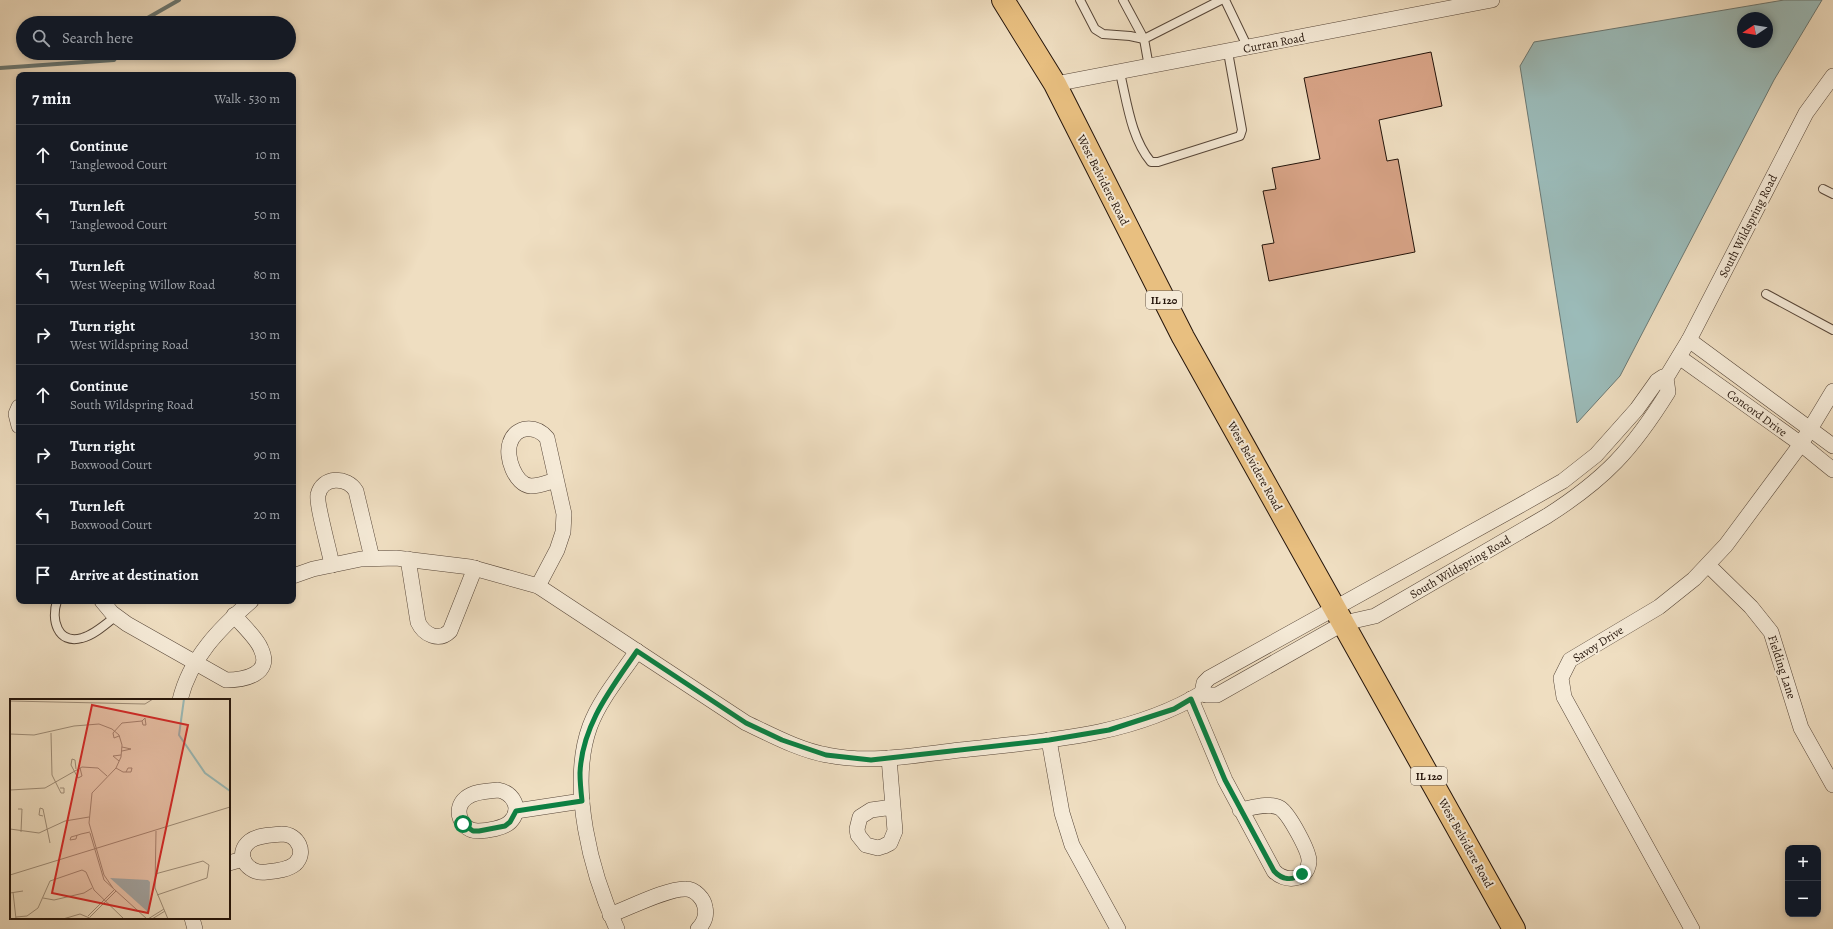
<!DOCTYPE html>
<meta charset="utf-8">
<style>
body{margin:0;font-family:Alegreya,serif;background:#20242c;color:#f1f3f6}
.controls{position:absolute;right:12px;bottom:12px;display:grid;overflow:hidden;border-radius:8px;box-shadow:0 2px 6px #0003}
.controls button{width:36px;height:36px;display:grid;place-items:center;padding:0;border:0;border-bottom:1px solid #363941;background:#171b24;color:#f1f3f6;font:20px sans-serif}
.compass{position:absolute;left:1737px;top:12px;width:36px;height:36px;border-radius:50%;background:#171b24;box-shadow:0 2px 6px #0003;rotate:258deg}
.stop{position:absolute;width:12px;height:12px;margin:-9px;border:3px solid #0b8043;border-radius:50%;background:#fff}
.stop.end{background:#0b8043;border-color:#fff;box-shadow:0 1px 4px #0008}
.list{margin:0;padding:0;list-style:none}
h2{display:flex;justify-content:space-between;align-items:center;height:52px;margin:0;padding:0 16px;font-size:17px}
h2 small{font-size:13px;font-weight:400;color:#9ea1a6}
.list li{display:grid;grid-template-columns:26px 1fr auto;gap:12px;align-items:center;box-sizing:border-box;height:60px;padding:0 16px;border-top:1px solid #363941}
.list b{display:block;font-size:15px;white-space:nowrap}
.list p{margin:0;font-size:13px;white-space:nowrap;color:#9ea1a6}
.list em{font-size:13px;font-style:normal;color:#9ea1a6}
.icon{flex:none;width:22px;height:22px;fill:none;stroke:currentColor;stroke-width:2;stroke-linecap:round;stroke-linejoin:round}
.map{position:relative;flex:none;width:1833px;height:929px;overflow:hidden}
.search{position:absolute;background:#171b24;box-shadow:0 2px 6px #0003;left:16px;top:16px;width:280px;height:44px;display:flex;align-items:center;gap:10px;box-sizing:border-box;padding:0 14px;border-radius:22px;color:#9ea1a6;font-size:15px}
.panel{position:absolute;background:#171b24;box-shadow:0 2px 6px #0003;left:16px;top:72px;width:280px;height:532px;border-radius:8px}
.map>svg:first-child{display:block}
</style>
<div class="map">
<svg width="1833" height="929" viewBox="0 0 1833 929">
<rect width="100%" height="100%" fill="#efdec1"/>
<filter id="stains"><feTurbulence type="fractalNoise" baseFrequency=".005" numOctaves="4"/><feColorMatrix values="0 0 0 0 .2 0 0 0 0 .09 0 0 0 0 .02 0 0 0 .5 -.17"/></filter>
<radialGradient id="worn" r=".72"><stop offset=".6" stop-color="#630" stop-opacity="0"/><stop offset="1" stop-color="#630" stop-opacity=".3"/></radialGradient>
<!-- water -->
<path fill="#9bbbb9" stroke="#6b7873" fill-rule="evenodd" d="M1784,0H1822L1774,80L1620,376L1577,423L1520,66L1534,42ZM1743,18H1767V42H1743Z"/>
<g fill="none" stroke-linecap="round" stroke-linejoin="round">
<!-- stream -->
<g stroke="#6b7873" stroke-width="4">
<path d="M142,23L144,20L179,0"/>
<path d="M0,68L114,60L119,53"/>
</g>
</g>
<!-- building -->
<path fill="#d7a386" stroke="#24140a" d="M1431,52L1442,106L1379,120L1387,161L1398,159L1415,252L1269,281L1262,245L1274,243L1263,191L1276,189L1272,168L1320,159L1304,78Z"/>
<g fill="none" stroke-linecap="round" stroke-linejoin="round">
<defs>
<g id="lane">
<path d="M1080,0L1095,29L1103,34L1130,36L1144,39"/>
<path d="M1123,0L1144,39"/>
<path d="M1225,0L1248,48"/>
<path d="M1149,67L1144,39L1221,0"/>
<path d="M1120,73C1127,102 1131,138 1151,162H1158L1240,136L1242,130L1228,52"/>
<path d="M1823,189L1833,194"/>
<path d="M1766,294L1833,330"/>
<path d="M57,601C51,619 57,645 82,638C94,635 106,624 116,616"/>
</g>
<g id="street">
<path d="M1055,84L1492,0"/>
<path d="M1689,340L1833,446"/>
<path d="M1679,357L1801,444L1833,470"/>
<path d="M19,407L16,414L19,426"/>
<path d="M408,559L418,622C424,635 439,642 450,631L475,568"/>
<path d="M332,565C330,553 316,503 318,495C322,476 347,476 356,491L372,558"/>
<path d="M1708,565L1751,607L1771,632L1801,728L1833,785"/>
<path d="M293,576L313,569L361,559L396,558L470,567L538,586L746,723C772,735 799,750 827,755C871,764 916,755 960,750C1042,741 1130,737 1202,693"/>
<path d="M538,586L557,550L563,532L564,514L547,438C536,425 516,425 510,443C505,456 515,485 531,486C540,486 548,482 556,480"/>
<path d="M102,601L112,613L127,624L226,680C243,680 273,675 261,649C257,638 242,625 234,615"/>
<path d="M1202,693L1206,695H1217L1344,623L1375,616L1547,516C1605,479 1632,450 1668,392L1666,378L1689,340L1806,113L1833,76"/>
<path d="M1202,693L1204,683L1209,678L1519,506L1563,481L1596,455L1637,409L1657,381L1663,377L1666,378"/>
<path d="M1191,699L1225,780L1274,871C1284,882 1307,882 1309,862C1310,852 1289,814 1280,808C1269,802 1252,808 1240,810"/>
<path d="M180,700C190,658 220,628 251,601"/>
<path d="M1049,740L1062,813L1072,845L1118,929"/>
<path d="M889,758L895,831L890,843L884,846L878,848L866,845L858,835L857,829L860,817L871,810L893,807"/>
<path d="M498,790C513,793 523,809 510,822C504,828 487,831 478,831C461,831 452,809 466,798C474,791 488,791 498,790Z"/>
<path d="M516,811L582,801"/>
<path d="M282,834C298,834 307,853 295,864C288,870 275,871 266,872C248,875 233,854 250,841C258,835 273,835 282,834Z"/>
<path d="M229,863L243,859"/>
<path d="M610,915C629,908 668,888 686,889C695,889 704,899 705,907C707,916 704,923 698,929"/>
<path d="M192,918L195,929"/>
<path d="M617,929C591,873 568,786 590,726C600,699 621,675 637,651"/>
<path d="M1692,929L1564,697L1561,678L1570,660L1659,607L1694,579L1726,545L1801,444L1833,391"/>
</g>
<path id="primary" d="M1003,0L1055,84L1183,337L1514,929"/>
</defs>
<!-- lane casing -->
<use href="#lane" stroke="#574638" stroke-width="10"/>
<!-- street casing -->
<use href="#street" stroke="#574638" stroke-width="16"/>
<!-- primary casing -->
<use href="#primary" stroke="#24140a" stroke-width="24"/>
<!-- lane -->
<use href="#lane" stroke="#f5ead7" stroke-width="8"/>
<!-- street -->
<use href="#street" stroke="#f5ead7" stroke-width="15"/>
<!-- primary -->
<use href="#primary" stroke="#e8bf80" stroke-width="22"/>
</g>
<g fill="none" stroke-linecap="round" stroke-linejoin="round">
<!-- route -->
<path stroke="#0b8043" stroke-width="5" d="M463,824L473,831H479L505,826L510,822L516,811L582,801C581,792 580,782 580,773C582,725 611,689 637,651L746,723L782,740L826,755L871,760L1049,740L1109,730L1174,709L1191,699L1225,780L1274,871C1282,880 1292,881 1302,874"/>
</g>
<g text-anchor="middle" stroke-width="4" stroke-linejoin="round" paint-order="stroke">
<!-- shield labels -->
<g fill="#f5ead7" stroke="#635448" stroke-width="1">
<rect x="1146" y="291" width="36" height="18" rx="3"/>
<rect x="1411" y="767" width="36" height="18" rx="3"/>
</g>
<g font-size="11" font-weight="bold" fill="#24140a">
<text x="1164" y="304">IL 120</text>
<text x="1429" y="780">IL 120</text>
</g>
<!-- street labels -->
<g font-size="12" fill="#24140a" stroke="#f5ead7">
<text transform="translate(1274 43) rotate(-11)" y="4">Curran Road</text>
<text transform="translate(1103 180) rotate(63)" y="4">West Belvidere Road</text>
<text transform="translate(1748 226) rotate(-63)" y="4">South Wildspring Road</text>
<text transform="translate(1757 413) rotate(36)" y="4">Concord Drive</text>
<text transform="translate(1255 466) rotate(61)" y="4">West Belvidere Road</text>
<text transform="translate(1460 567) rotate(-30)" y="4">South Wildspring Road</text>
<text transform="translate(1598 644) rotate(-32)" y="4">Savoy Drive</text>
<text transform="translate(1782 667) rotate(72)" y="4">Fielding Lane</text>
<text transform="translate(1466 843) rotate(61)" y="4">West Belvidere Road</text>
</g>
</g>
<!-- overview -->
<g transform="translate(10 699)">
<rect width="220" height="220" fill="#efdec1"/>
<path d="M100,179L138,181L140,183L139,214Z" fill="#9bbbb9"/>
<path fill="none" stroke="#9bbbb9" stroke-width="2" d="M174,0L169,36L195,74L220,92"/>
<path fill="none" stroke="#9e8d78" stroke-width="1" d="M0,2L135,5L143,0M41,34L42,76L51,94H54V89H50M0,35L24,36L64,27L89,25L102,30L109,36L112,46L111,58L106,69L82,94L79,124L94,176L103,189M109,37L104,39L103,34L112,24L132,22L135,19L136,26H133L132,22M112,52L121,50L112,48M109,62L103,57L111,56M106,69L113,73H121L122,69H118L116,73M66,70L65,61L62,60L61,66L68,79L72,77L70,69M0,91L35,89L72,68L88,69L97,77M8,110H12L11,133M33,117L29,116L30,109L33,110L40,144M0,130L29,134L55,122L79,118M146,132L145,189L158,220M80,134L94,181L137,220M67,136L66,140L60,141L61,138L68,136L71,135L80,133M145,175L193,162L199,166L197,179L147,196M0,176L220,108M3,193L6,220M0,194L13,192M33,199L44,201L74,194L82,189M78,217L104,191M6,218L17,217L28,209L40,182L72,171L76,173L84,191L114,220M80,218L106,192M53,220L70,215L82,220M138,220L154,210M142,220L155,212"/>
<path fill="#d62828" fill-opacity="0.15" stroke="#d62828" stroke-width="2" d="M82,6L178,26L138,214L42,194Z"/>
<rect width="220" height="220" fill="none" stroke="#24140a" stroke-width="2"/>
</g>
<rect width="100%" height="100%" filter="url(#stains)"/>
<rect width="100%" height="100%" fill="url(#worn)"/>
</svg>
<div class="controls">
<button>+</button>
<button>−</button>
</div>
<svg class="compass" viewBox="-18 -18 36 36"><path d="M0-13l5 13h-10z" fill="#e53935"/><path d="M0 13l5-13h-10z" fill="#9ea1a6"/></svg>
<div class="stop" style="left:463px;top:824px"></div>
<div class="stop end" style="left:1302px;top:874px"></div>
<div class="search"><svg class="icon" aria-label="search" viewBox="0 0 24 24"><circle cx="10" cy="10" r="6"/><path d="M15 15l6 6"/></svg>Search here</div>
<section class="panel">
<h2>7 min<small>Walk · 530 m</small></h2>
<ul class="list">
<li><svg class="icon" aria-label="ahead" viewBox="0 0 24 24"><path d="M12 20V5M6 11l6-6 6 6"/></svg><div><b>Continue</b><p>Tanglewood Court</p></div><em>10 m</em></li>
<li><svg class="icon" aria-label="left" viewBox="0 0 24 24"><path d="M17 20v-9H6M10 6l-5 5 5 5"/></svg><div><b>Turn left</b><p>Tanglewood Court</p></div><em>50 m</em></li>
<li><svg class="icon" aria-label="left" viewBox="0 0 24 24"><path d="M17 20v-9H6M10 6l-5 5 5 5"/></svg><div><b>Turn left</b><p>West Weeping Willow Road</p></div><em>80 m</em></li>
<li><svg class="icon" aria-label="right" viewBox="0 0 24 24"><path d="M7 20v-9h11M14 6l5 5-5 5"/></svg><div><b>Turn right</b><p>West Wildspring Road</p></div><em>130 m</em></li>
<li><svg class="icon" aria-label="ahead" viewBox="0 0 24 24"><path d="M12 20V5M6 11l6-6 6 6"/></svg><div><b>Continue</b><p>South Wildspring Road</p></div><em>150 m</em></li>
<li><svg class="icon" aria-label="right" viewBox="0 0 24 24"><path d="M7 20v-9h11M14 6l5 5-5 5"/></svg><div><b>Turn right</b><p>Boxwood Court</p></div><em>90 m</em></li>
<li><svg class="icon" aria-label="left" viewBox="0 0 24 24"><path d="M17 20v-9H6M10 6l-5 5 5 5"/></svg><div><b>Turn left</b><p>Boxwood Court</p></div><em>20 m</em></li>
<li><svg class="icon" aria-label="arrive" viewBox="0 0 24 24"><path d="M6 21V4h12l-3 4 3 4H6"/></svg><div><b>Arrive at destination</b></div></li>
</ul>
</section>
</div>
